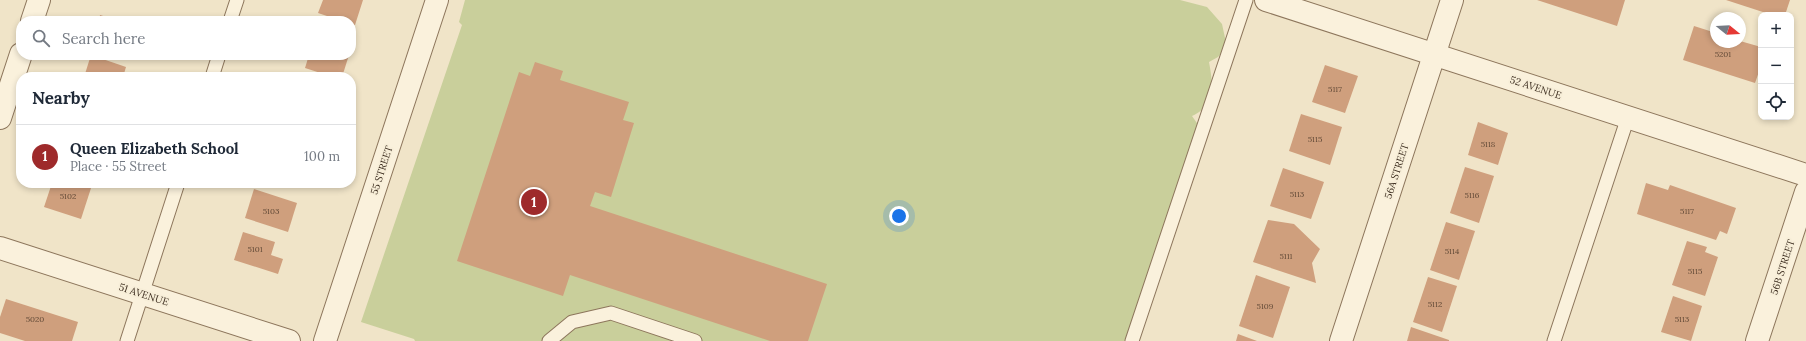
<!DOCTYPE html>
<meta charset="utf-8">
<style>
body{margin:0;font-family:Lora,serif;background:#f6f6f7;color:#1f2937}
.controls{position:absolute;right:12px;top:12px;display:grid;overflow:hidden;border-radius:8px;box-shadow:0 2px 6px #0003}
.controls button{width:36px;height:36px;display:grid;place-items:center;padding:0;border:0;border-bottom:1px solid #e0e1e3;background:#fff;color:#1f2937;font:20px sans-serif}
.compass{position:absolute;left:1710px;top:12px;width:36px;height:36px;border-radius:50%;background:#fff;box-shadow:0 2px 6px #0003;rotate:108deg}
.you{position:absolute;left:899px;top:216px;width:14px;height:14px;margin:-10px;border:3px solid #fff;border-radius:50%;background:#1a73e8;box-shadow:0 0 0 6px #1a73e833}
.badge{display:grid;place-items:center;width:26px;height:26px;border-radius:50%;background:#9e2a2b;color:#fff;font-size:13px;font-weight:700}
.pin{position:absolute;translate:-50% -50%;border:2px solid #fff;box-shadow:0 1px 4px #0006}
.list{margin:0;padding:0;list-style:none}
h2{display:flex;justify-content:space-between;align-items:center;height:52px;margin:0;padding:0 16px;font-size:17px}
h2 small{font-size:13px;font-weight:400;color:#747a83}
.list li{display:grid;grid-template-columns:26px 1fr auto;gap:12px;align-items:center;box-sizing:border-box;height:64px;padding:0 16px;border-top:1px solid #e0e1e3}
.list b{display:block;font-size:15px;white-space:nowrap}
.list p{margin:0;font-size:13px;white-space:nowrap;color:#747a83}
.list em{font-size:13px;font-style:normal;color:#747a83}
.icon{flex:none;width:22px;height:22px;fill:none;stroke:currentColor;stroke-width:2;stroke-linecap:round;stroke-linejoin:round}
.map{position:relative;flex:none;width:1806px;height:341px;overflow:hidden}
.search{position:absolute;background:#fff;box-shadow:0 2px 6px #0003;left:16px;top:16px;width:340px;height:44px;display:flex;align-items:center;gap:10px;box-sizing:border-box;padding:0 14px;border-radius:16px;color:#747a83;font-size:15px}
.panel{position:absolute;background:#fff;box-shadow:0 2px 6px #0003;left:16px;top:72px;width:340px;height:116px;border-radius:16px}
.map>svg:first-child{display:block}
</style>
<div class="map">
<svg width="1806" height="341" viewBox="0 0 1806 341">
<rect width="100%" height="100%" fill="#f0e4c8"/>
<!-- green -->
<path fill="#c9cf9b" d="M465,0H1180L1207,7L1222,24L1227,47L1218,57L1209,62C1213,84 1216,105 1192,116L1199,126L1171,209L1164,223L1159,242L1166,249L1165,261L1162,274L1152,283L1131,341H415L414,339L361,322L462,25L459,22Z"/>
<!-- building -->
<g fill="#cf9f7d">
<path d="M323,0H363L355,25L351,24V21H342L318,13Z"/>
<path d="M1537,0H1625L1617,26Z"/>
<path d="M1726,0H1790L1785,15H1772Z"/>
<path d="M100,15L119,21H99Z"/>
<path d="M1694,26L1716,33V42H1740V41L1761,47V66L1755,83L1683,60Z"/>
<path d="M91,55L126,67L123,77H84Z"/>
<path d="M309,55H349L342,77H333L305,68Z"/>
<path d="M535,62L563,71L560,80L629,102L623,120L634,123L611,197L595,192L590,206L827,284L808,341H770L570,275L563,296L457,261L519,72L530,76Z"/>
<path d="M1325,65L1358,76L1345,113L1312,102Z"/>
<path d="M1301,114L1342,127L1330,165L1289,151Z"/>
<path d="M1478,122L1508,133L1498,165L1468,155Z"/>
<path d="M1465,167L1494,176L1479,223L1450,213Z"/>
<path d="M1283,168L1324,182L1311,219L1270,206Z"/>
<path d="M52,183H86L92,185L81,219L44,207Z"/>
<path d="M1646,183L1668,190L1670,185L1736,208L1727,234L1720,231L1716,240L1637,214Z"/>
<path d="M254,189L297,203L288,232L245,218Z"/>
<path d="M1268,220L1294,224L1320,249L1312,263L1316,283L1253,262Z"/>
<path d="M1446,222L1475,231L1459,280L1430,270Z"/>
<path d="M243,232L275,242L271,255L283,259L278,274L234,260Z"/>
<path d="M1687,241L1707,247L1705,252L1718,257L1705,296L1672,285Z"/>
<path d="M1256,275L1290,287L1273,338L1239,326Z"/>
<path d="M1428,277L1457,286L1442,332L1413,322Z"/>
<path d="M1673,296L1702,306L1691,341L1661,332Z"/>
<path d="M6,299L78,322L72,341H25L0,333V317Z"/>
<path d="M1411,327L1449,340V341H1407Z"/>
<path d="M1238,334L1257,341H1236Z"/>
</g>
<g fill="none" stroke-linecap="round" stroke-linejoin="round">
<defs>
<g id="service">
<path d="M230,21L237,0"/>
<path d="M212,77L219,55"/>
<path d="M127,341L178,183"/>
<path d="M549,341L572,322L611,313L695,341"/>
<path d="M1132,341L1246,0"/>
<path d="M1554,341L1628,117"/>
</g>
<g id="minor">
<path d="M1266,0L1806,175"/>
<path d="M32,21L39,0"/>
<path d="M0,118L21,54"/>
<path d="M0,248L289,341"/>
<path d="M325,341L437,0"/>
<path d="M1341,341L1452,0"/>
<path d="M1757,341L1806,192"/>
</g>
</defs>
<!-- service casing -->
<use href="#service" stroke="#8d765c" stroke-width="15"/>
<!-- minor casing -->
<use href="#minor" stroke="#8d765c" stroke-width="24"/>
<!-- service -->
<use href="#service" stroke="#faf1dc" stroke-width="13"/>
<!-- minor -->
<use href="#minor" stroke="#faf1dc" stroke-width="22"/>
</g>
<g text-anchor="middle" stroke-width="3.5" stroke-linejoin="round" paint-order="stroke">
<!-- number labels -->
<g font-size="8" fill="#624a37">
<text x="1723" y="57">5201</text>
<text x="1335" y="92">5117</text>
<text x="1315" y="142">5115</text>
<text x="1488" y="147">5118</text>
<text x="1297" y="197">5113</text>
<text x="1472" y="198">5116</text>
<text x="68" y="199">5102</text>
<text x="271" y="214">5103</text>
<text x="1687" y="214">5117</text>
<text x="255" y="252">5101</text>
<text x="1452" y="254">5114</text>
<text x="1286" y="259">5111</text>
<text x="1695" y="274">5115</text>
<text x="1435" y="307">5112</text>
<text x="1265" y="309">5109</text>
<text x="35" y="322">5020</text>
<text x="1682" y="322">5113</text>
</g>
<!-- street labels -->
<g font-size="10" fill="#3d2e20" stroke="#f7eed8">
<text transform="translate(1536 87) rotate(18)" y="4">52 AVENUE</text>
<text transform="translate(381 170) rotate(-72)" y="4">55 STREET</text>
<text transform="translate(1396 171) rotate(-72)" y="4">56A STREET</text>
<text transform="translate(1782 267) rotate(-72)" y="4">56B STREET</text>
<text transform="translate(144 294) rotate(18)" y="4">51 AVENUE</text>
</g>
</g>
</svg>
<div class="controls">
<button>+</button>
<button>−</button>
<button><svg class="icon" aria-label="locate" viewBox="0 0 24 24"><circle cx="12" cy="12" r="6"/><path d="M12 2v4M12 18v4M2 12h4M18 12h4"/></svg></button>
</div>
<svg class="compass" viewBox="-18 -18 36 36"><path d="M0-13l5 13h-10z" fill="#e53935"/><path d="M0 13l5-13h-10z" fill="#747a83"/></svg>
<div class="you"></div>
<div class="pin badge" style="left:534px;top:202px">1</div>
<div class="search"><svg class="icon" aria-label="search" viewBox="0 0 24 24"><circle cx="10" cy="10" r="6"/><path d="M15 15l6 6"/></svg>Search here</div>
<section class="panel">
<h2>Nearby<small></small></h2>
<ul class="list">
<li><span class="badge">1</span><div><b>Queen Elizabeth School</b><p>Place · 55 Street</p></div><em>100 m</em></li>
</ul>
</section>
</div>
